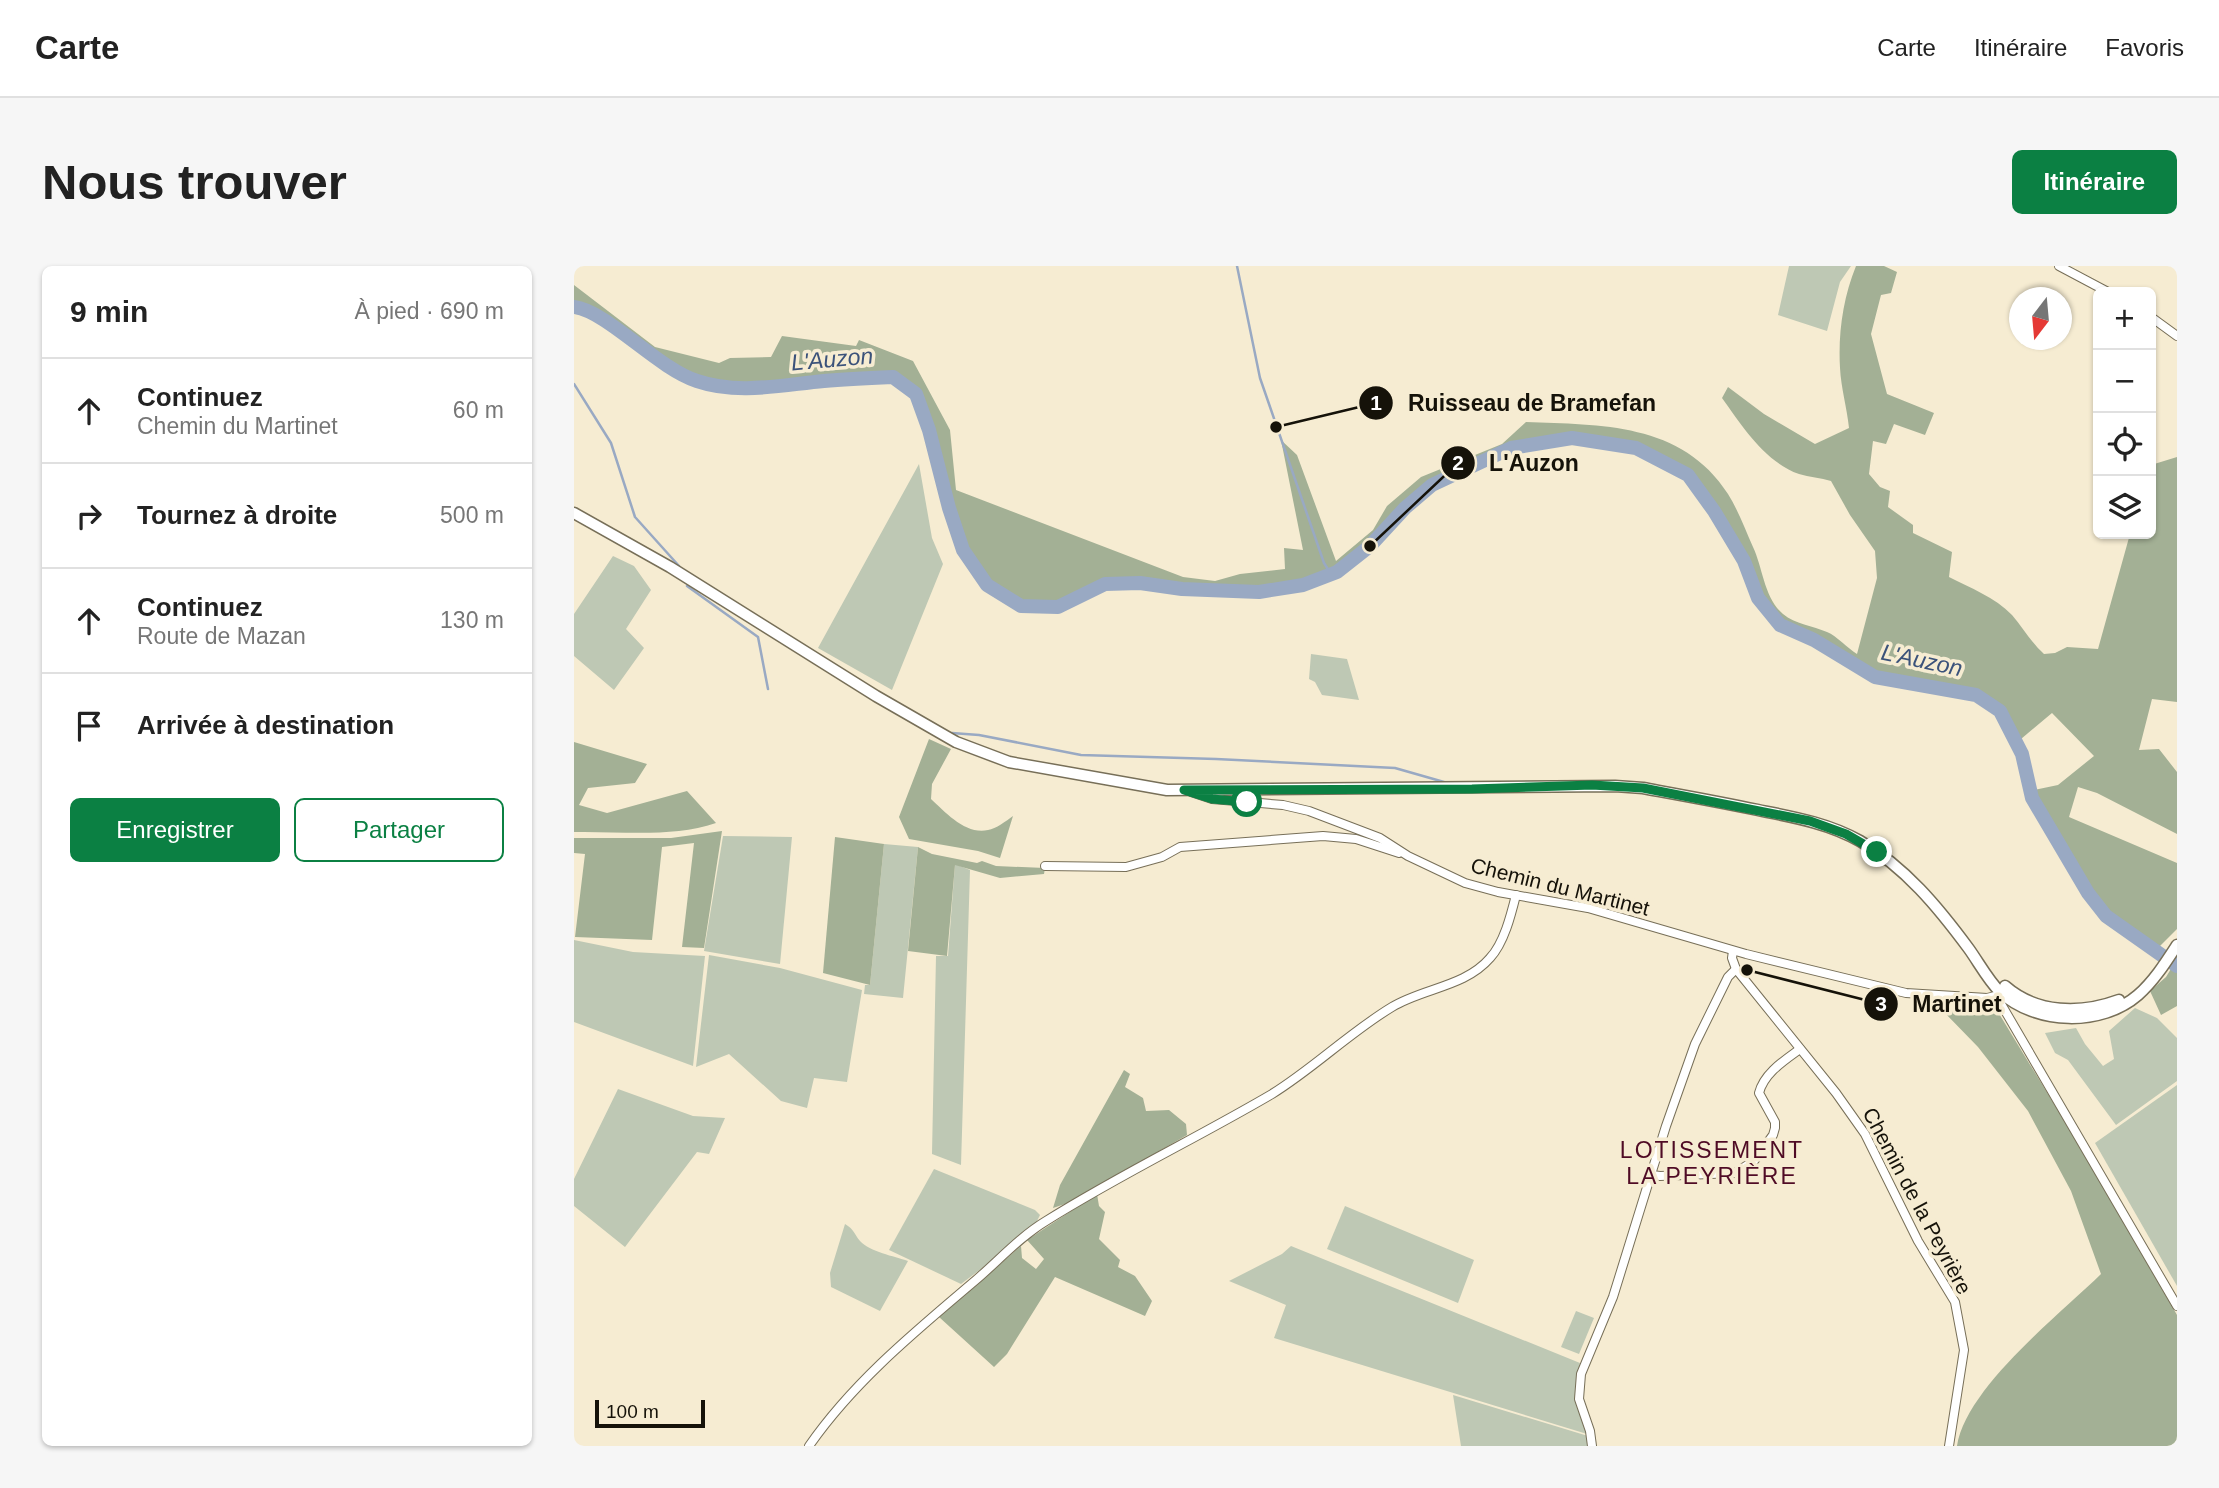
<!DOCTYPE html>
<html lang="fr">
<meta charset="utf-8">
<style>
body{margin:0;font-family:Helvetica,sans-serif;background:#f6f6f6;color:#222}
.controls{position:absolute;right:21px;top:21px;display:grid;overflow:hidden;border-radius:10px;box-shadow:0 2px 5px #0004}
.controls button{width:63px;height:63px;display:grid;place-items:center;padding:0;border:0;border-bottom:2px solid #e0e0e0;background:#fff;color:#222;font:35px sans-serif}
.compass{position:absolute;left:1435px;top:21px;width:63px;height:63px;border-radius:50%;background:#fff;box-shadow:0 2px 5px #0004;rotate:196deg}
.scale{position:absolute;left:21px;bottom:18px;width:110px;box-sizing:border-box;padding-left:7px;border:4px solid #151209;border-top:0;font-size:19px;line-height:24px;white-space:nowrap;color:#151209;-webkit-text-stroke:5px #f6ecd2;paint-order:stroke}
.stop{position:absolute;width:21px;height:21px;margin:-16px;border:5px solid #0b8043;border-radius:50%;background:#fff}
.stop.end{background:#0b8043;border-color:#fff;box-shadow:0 2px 7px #0008}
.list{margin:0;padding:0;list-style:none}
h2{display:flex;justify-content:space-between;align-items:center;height:91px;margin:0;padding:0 28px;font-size:30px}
h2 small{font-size:23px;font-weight:400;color:#767676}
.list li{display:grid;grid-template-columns:46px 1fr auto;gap:21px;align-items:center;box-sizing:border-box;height:105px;padding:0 28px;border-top:2px solid #e0e0e0}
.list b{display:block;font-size:26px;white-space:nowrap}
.list p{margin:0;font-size:23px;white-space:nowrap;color:#767676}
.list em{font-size:23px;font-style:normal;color:#767676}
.actions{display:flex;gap:14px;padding:21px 28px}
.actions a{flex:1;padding:16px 0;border:2px solid #0b8043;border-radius:10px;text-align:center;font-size:24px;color:#0b8043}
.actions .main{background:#0b8043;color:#fff}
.icon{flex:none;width:38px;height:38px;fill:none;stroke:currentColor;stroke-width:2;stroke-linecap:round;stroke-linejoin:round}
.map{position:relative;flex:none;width:1603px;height:1180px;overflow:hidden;border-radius:10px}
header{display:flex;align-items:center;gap:42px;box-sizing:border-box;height:98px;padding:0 35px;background:#fff;border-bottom:2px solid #e0e0e0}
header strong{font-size:33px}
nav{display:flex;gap:38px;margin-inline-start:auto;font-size:24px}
.intro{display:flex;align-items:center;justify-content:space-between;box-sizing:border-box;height:168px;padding:0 42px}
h1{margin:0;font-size:49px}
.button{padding:18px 32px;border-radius:10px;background:#0b8043;color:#fff;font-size:24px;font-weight:700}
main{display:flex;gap:42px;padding:0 42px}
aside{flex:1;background:#fff;border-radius:10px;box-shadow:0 2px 5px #0004}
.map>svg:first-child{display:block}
</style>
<header>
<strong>Carte</strong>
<nav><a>Carte</a><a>Itinéraire</a><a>Favoris</a></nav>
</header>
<div class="intro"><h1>Nous trouver</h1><a class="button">Itinéraire</a></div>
<main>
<aside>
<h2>9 min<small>À pied · 690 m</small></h2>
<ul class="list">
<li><svg class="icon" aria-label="ahead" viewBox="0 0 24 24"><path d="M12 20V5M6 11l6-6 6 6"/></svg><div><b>Continuez</b><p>Chemin du Martinet</p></div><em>60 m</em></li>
<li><svg class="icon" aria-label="right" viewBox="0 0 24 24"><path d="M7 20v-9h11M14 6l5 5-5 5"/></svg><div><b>Tournez à droite</b></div><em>500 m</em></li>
<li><svg class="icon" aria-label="ahead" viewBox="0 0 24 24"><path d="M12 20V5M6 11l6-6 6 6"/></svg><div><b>Continuez</b><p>Route de Mazan</p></div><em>130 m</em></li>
<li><svg class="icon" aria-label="arrive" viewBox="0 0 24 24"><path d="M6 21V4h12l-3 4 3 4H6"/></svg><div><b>Arrivée à destination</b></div></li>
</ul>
<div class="actions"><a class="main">Enregistrer</a><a>Partager</a></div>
</aside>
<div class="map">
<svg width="1603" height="1180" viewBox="0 0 1603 1180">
<rect width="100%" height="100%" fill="#f6ecd2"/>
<!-- green -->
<g fill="#bec8b4">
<path d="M1215,0H1277L1266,16L1253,65L1204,49Z"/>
<path d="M345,198L358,272L369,298L318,424L244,382Z"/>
<path d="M39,290L60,300L77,324L52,363L70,382L40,424L0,390V348Z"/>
<path d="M737,388L773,393L785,434L748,429L741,416L735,413Z"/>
<path d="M149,570L218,571L206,698L130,685Z"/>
<path d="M310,578L344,581L329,732L290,728L291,719H296Z"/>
<path d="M381,598L396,604L387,899L358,888L362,690H374Z"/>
<path d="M0,674L59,686L131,690L119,800L0,756Z"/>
<path d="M135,689L206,702L288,724L273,816L240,812L233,842L207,835L155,788L122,801Z"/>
<path d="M1561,742L1583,752L1603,772V815L1542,859L1494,794L1481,787L1471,767L1502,762L1511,778L1529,800L1540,793L1535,765Z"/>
<path d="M1603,819V1020L1521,877Z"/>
<path d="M44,823L119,850L151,852L135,888L123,886L51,981L0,940V913Z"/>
<path d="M360,903L461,944L466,949L463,955L427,988L387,1018L315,984Z"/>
<path d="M771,940L900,994L884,1037L753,983Z"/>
<path d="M271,958C280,963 280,968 286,975C296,986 320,990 334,995L306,1045L257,1021L256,1007Z"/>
<path d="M717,980L1006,1097C998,1129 1002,1138 1013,1168L700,1072L712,1039L655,1015L708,988Z"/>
<path d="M1002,1045L1020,1052L1005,1088L987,1081Z"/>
<path d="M879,1129L1014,1170V1180H887Z"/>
</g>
<!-- forest -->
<g fill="#a3b095">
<path d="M1282,0H1310L1323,6L1317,27L1307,29L1297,68L1313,128L1360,147L1351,169L1320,158L1312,178L1299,175L1295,208L1306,221L1316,225L1314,241L1339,259V267L1378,286L1375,311C1396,322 1421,331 1438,349C1449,362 1457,376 1470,388L1481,387L1493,381L1524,383L1556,268H1577V199L1603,191V436L1578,433L1565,484L1585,483L1603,506V568L1523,527L1504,521L1495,551L1603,597V663L1585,681L1536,646L1509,611L1460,530V524L1484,519L1520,490L1478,447L1447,473L1428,441L1403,426L1301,408L1241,372L1208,355L1187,331L1172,292L1142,242L1115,207L1062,179L998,169L935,180L856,217L794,278L761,304L727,316L684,324L607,320L566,314L531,315L484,337L448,336L415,316L391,283L376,241L357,162L343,127L320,109L252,112L169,121L123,114L83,92L27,51L0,39V19L81,81L145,97L156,92L197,91L208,70L282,80L285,74L339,95L376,164L382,224L609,311L641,315L666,308L711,303L710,282L729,284L707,174L723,189L762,295L799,264L813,240L847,211L928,178L952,156C1026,159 1108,156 1154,228C1164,244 1171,263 1179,281C1189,302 1190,332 1209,348C1221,358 1239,360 1253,366C1263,370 1273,382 1283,388L1303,312L1301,285L1276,249L1257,215C1247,212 1235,211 1225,208C1191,196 1168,160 1148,132L1154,121L1190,148L1241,178L1275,162C1273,142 1267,122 1266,102C1264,67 1269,32 1282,0Z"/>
<path d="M355,473L377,483L358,518L357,533C372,547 392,569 414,564C422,563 432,555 439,550L426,592L404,585L335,573L325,551Z"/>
<path d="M0,476L73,498L61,517L14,522L5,539L33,547L113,525L142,557C98,572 46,565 0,566Z"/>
<path d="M148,565L130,682L108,681L120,577L88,581L78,674L1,671L11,588L0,587V572H97Z"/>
<path d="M261,571L310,578L296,719L249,707Z"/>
<path d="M344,581L358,588L403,597L408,595L422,600L471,602L470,608L426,612L381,599L373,690L334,685Z"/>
<path d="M1603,693V740L1587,749L1576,725L1592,711Z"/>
<path d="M1371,733L1406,735L1424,746L1508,884L1599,1042L1603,1049V1180H1383C1392,1122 1485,1049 1527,1008L1497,925L1454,845L1404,781L1369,745Z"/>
<path d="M550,804L556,808L551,821L569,832L572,845L595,844L612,858L613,869L497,936L479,942L486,919Z"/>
<path d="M523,928L525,940L531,946L525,973L546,994L544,1001L561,1010L578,1035L571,1050L481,1011L433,1088L420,1101L365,1051L447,980L448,992L462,1003L470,993L453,974Z"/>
</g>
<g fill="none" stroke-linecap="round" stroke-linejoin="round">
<!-- stream -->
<g stroke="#99a9c3" stroke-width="2.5">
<path d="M663,0L686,112L750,297L757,308"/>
<path d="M0,118L37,177L61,251L105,300"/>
<path d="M113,320L184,371L194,423"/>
<path d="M378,467L405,469L507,489L642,493L821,502L870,516"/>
</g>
<!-- river -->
<path stroke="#99a9c3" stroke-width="14" d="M0,41C33,45 83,102 123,115C164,129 207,119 250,115C273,113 296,112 319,111L342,128L355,164L375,242L389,284L413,319L447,340L484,341L531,318L566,317L608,323L685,326L729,319L763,306L796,280L831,242L858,219L937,182L998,172L1062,182L1114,209L1140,245L1170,295L1184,332L1206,359L1240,374L1301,411L1402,429L1426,445L1448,488L1458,532L1514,627L1532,650L1603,700"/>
<defs>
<g id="minor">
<path d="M1485,0L1534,26"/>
<path d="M1577,51L1603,70"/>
<path d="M617,526L638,533L709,539L735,545L806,572L834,590L891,617L924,626L1014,642L1172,688L1332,727L1413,732L1429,728"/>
<path d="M471,600L552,601L588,591L606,581L749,570L782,573L825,587"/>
<path d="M1159,685L1158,692L1162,703L1262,827L1291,868L1344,975L1381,1036L1390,1084L1375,1180"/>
<path d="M1423,731L1603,1040"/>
<path d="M1078,909L1086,910L1161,907L1180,895L1199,869L1201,862V856L1185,827C1190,807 1211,794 1226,783"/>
<path d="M235,1180C280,1115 343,1064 403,1013C425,994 447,970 472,955C545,909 623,872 698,828C740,802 775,767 818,741C849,722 891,721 916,692C930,677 937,649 942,629"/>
<path d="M1018,1180L1016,1165L1005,1133L1007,1108L1039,1031L1092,860L1121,778L1154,711L1162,703"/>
</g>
<g id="secondary">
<path d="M0,247L96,301L302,430L382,476L435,496L593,524L1041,520L1069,522C1107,529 1146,536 1184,544C1219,551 1254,557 1286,575C1331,601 1364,641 1395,683C1405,697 1414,714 1426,726C1462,759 1527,761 1564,729C1580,715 1592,696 1603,679"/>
<path d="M1431,720C1463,748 1507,748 1545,734"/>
</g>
</defs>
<!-- minor casing -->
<use href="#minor" stroke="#776f58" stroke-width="10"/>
<!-- secondary casing -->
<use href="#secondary" stroke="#776f58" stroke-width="13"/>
<!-- minor -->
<use href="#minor" stroke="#fff" stroke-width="8"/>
<!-- secondary -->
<use href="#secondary" stroke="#fff" stroke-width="10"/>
</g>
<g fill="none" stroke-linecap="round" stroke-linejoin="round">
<!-- route -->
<path stroke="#0b8043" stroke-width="9" d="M673,536L638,533L610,524L898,523L1018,519L1069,522L1236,555L1272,568L1303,586"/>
</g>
<g text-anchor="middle" stroke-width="7" stroke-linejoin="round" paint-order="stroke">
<!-- street labels -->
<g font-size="21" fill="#151209" stroke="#f6ecd2">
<text transform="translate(986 621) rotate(14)" y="7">Chemin du Martinet</text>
<text transform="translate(1343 935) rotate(62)" y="7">Chemin de la Peyrière</text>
</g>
<!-- water labels -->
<g font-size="23" font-style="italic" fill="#3b527a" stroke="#f6ecd2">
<text transform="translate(258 93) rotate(-5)" y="8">L'Auzon</text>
<text transform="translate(1348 394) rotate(12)" y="8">L'Auzon</text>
</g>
<!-- neighbourhood labels -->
<g font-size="23" letter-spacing="2" fill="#4f0b25" stroke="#f6ecd2">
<text x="1138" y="892">LOTISSEMENT<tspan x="1138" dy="26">LA PEYRIÈRE</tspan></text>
</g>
</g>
<!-- callouts -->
<path fill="none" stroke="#151209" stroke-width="2.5" d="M702 161L802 137M796 280L884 197M1173 704L1307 738"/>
<g fill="#151209" stroke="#f6ecd2" stroke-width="2.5">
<circle cx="702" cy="161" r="7"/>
<circle cx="796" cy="280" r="7"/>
<circle cx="1173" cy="704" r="7"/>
<circle cx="802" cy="137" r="18"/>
<circle cx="884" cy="197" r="18"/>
<circle cx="1307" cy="738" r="18"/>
</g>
<g font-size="21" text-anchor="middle" font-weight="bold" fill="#fff">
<text x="802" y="144">1</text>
<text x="884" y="204">2</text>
<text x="1307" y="745">3</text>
</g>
<g font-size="23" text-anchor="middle" font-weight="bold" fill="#151209" stroke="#f6ecd2" stroke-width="7" stroke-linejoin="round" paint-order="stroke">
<text x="958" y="145">Ruisseau de Bramefan</text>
<text x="960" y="205">L'Auzon</text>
<text x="1383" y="746">Martinet</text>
</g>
</svg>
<div class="controls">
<button>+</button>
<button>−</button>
<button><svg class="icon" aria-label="locate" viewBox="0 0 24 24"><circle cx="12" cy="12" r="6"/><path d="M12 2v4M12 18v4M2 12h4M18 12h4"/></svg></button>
<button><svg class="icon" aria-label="layers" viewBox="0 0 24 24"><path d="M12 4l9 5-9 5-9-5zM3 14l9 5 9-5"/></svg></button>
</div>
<svg class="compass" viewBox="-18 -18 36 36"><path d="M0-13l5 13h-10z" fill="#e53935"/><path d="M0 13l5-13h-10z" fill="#767676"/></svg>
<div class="scale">100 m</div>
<div class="stop" style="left:673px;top:536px"></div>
<div class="stop end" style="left:1303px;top:586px"></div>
</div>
</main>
